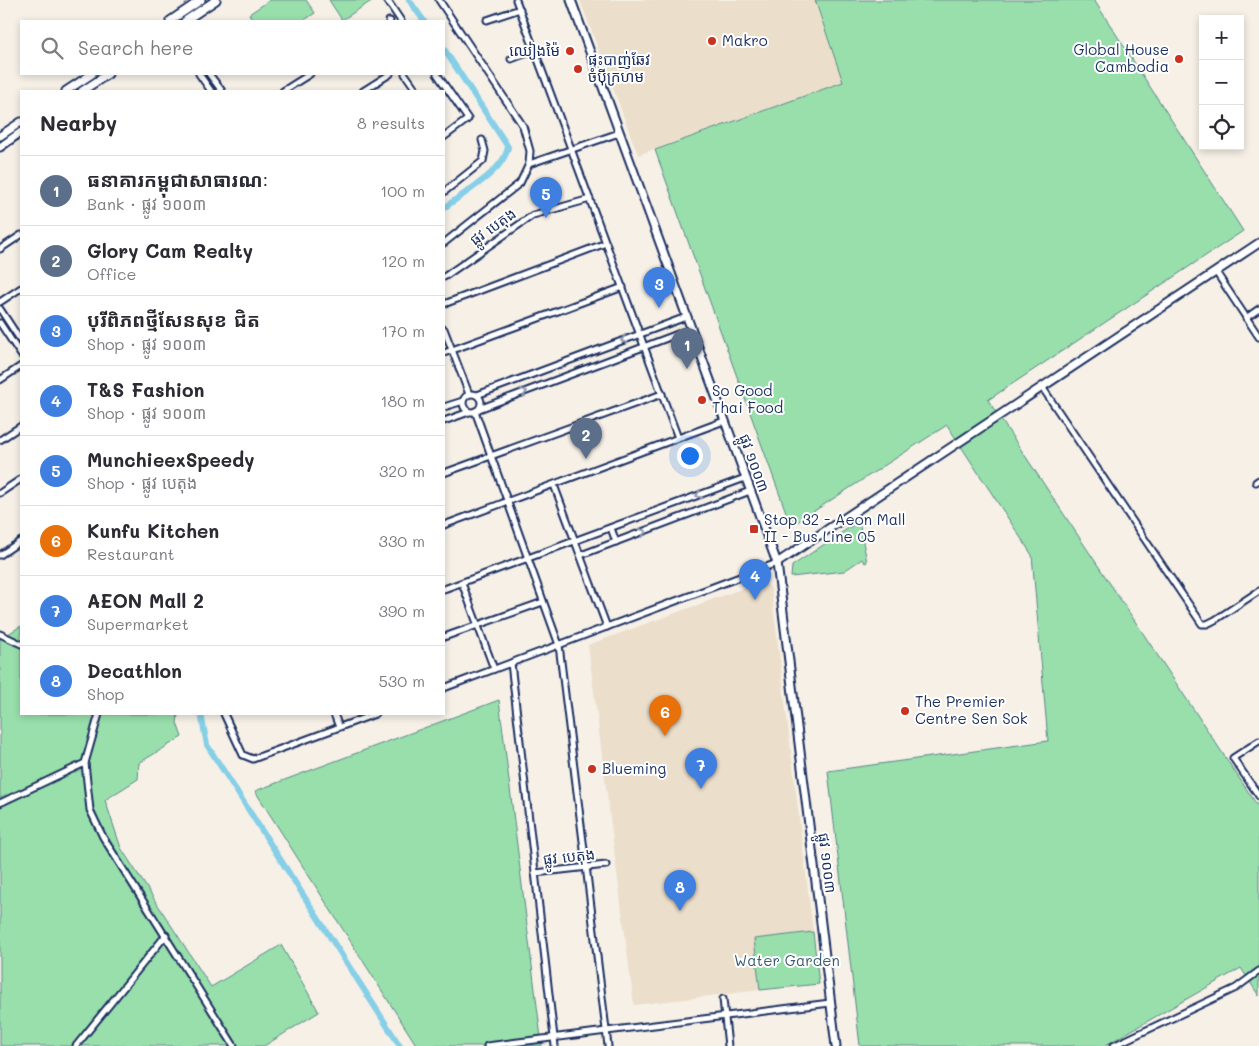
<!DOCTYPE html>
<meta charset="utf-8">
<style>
body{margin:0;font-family:Mali,"Noto Sans Khmer",sans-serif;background:#f2f2f3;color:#2b2b33}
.controls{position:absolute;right:15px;top:15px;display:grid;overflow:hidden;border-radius:0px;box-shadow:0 2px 8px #0003}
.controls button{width:45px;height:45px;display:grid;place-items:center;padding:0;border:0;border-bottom:1px solid #e1e1e2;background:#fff;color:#2b2b33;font:25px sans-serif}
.you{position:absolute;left:689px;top:455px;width:18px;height:18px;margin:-12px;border:4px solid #fff;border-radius:50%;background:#1a73e8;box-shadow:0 0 0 8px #1a73e833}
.badge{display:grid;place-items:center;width:32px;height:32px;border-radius:50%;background:#1a73e8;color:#fff;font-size:16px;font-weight:700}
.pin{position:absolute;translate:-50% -41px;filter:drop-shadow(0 1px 2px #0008)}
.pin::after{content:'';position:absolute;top:26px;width:18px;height:15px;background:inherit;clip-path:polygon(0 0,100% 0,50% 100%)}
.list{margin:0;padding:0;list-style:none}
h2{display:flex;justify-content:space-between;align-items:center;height:65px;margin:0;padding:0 20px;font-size:21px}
h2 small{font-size:16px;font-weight:400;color:#7c7c81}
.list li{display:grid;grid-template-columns:32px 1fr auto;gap:15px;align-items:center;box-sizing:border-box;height:70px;padding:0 20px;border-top:1px solid #e1e1e2}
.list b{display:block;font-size:19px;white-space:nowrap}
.list p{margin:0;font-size:16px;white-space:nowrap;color:#7c7c81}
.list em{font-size:16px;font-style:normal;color:#7c7c81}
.icon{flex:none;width:28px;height:28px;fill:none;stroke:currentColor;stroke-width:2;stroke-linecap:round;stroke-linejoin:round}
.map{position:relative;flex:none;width:1259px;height:1046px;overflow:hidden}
.search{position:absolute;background:#fff;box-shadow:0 2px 8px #0003;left:20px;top:20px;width:425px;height:55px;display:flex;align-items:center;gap:12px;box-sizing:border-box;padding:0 18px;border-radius:0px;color:#7c7c81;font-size:19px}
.panel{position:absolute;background:#fff;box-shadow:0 2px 8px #0003;left:20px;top:90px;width:425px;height:625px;border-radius:0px}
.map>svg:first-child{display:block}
</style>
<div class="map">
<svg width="1259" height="1046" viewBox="0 0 1259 1046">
<rect width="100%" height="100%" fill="#f6f0e7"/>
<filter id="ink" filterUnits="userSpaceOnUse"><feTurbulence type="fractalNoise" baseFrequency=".02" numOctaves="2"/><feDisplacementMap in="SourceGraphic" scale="10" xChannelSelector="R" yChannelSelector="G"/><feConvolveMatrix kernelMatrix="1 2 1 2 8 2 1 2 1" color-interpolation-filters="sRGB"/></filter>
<g filter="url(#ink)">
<!-- built -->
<g fill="#ebdeca">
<path d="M580,0H814L843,82L638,155Z"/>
<path d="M763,581L771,588L813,932L754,939L760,990L634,1005L588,645Z"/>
</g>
<!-- green -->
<g fill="#98dfac" stroke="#5a8785">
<path d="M270,0H306L315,13L303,21H253L249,14Z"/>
<path d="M329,0H373L342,20Z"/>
<path d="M815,0H1094L1243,231L988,400L1259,808V996L1241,968L1104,1046H860L828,771L1048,741L1032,555L947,425L791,526L655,150L843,82Z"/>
<path d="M859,521L867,562L865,563L862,559L844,571L791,577L792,566Z"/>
<path d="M21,626V714H178L177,723L182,737L139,763L138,779L105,800L121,848L211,987L281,945L319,1012L264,1046H0V639Z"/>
<path d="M499,700L542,1046H417L255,791Z"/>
<path d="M813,932L819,984L760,990L754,939Z"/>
</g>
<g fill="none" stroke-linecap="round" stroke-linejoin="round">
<!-- canal -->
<g stroke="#86cfe7" stroke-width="6">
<path d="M409,0L424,21"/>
<path d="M444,49L508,147C504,172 463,193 444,208"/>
<path d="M201,714L207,745L400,1046"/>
</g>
<defs>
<g id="street">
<path d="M387,0L401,21"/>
<path d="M439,0L523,126L530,151L529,164L520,183L444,243"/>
<path d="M516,0L678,438"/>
<path d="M487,20L520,9"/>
<path d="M389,21H390"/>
<path d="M511,59L535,50"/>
<path d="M199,74L211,91"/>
<path d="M209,74L222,91"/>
<path d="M405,74L417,91"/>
<path d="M437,74L468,119L444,137"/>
<path d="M283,91L310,74"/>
<path d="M363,91L390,74"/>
<path d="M529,164L619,133"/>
<path d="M444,192L483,161L485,151L482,140"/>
<path d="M0,249L21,235"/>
<path d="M1216,272L1259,337"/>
<path d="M444,277L533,215L590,199"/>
<path d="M0,302L21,288"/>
<path d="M444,304L606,243"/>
<path d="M0,309L21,341"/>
<path d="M1246,318L1259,309"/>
<path d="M0,323L21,355"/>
<path d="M444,329L469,394"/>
<path d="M444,353L623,287"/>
<path d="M0,380L21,366"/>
<path d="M1042,387L1202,624H1207L1215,620L1259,591"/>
<circle cx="472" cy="403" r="9"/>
<path d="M477,395L686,317"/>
<path d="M444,407L463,401"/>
<path d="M479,409L691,329"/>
<path d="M475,411L559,645L608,1046"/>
<path d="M444,421L469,412"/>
<path d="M0,440L21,426"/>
<path d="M444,473L662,394"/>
<path d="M1256,482L1259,480"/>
<path d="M554,485L607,627"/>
<path d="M0,493L21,479"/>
<path d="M444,525L724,421"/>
<path d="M611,528L616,542"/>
<path d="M0,555L21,541"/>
<path d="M581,555L750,491"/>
<path d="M462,583L494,669"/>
<path d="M444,589L745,478"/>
<path d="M0,634L21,644"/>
<path d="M444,637L543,602"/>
<path d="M511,663L555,1046"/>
<path d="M444,688L777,563"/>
<path d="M224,714L243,755L253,759L375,714"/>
<path d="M334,714L339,727"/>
<path d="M1259,741L1233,758L1259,796"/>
<path d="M85,763L90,810L103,837L234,1046"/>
<path d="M0,803L85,763L99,714"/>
<path d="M535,873L606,865"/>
<path d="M723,999L728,1046"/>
<path d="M76,1046L166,935"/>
<path d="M487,1046L830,1003"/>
<path d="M1113,1046L1236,988L1259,971"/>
</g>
<g id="secondary">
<path d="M571,0L777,563L836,1046"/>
<path d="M170,21L201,0"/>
<path d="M185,21L216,0"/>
<path d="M66,91L92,74"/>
<path d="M82,91L108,74"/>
<path d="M0,136L21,122"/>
<path d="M0,147L21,132"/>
<path d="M777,563L1259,243"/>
</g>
</defs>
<!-- street casing -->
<use href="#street" stroke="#1b2f5e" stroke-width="9"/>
<!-- secondary casing -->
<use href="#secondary" stroke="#1b2f5e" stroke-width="11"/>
<!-- street -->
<use href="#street" stroke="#fff" stroke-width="5"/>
<!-- secondary -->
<use href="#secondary" stroke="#fff" stroke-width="7"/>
</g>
<!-- one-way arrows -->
<defs><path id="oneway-chevron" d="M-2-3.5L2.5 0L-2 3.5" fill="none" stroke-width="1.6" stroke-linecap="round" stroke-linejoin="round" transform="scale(1.25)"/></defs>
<g stroke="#8d97ae">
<use href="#oneway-chevron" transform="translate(624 340) rotate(160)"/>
<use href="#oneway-chevron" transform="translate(524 392) rotate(-21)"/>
<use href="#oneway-chevron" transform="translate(699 495) rotate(160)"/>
<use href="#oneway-chevron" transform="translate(643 532) rotate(-21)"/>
</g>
</g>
<!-- markers -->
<g fill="#c8321e" stroke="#fff" stroke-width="2">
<circle cx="712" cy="41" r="5"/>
<circle cx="570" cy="51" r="5"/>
<circle cx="1179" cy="59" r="5"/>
<circle cx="578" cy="69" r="5"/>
<circle cx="702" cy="400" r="5"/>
<rect x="749" y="524" width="10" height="10" rx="2.5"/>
<circle cx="905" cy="711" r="5"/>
<circle cx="592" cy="769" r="5"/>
</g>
<g text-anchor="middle" stroke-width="4" stroke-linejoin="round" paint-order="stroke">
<!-- poi labels -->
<g font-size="15" fill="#1b2f5e" stroke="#fff" text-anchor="start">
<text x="722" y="46">Makro</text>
<text x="1169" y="55" text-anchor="end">Global House<tspan x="1169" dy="17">Cambodia</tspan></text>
<text x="560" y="56" text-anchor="end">ឈៀងម៉ៃ</text>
<text x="588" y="65">ផ្ទះបាញ់ឆែវ<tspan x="588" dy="17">ចំប៉ីក្រហម</tspan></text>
<text x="712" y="396">So Good<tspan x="712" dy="17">Thai Food</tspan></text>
<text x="764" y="525">Stop 32 - Aeon Mall<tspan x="764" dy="17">II - Bus Line 05</tspan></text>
<text x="915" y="707">The Premier<tspan x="915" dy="17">Centre Sen Sok</tspan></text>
<text x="602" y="774">Blueming</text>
</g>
<!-- street labels -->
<g font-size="15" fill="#1b2f5e" stroke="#fff">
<text transform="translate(493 227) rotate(-35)" y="5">ផ្លូវ បេតុង</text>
<text transform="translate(754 463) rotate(70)" y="5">ផ្លូវ ១០០៣</text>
<text transform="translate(569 857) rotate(-6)" y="5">ផ្លូវ បេតុង</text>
<text transform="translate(827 863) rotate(83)" y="5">ផ្លូវ ១០០៣</text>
</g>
<!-- park labels -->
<g font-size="15" fill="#3a5b72" stroke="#fff">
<text x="787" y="966">Water Garden</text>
</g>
</g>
</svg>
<div class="controls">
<button>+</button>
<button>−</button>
<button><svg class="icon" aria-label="locate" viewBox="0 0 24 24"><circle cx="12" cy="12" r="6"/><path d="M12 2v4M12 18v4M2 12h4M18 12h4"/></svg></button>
</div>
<div class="you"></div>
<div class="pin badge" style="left:687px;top:369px;background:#5c6f8a">1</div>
<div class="pin badge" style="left:586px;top:459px;background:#5c6f8a">2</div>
<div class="pin badge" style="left:659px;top:308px;background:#3f7fe0">3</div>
<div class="pin badge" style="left:755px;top:600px;background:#3f7fe0">4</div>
<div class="pin badge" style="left:546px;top:218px;background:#3f7fe0">5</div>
<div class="pin badge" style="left:665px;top:736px;background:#e8710a">6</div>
<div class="pin badge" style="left:701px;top:789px;background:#3f7fe0">7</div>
<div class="pin badge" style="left:680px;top:911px;background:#3f7fe0">8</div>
<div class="search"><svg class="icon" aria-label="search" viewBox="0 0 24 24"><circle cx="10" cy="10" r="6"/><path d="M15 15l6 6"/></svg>Search here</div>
<section class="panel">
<h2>Nearby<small>8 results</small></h2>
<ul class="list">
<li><span class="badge" style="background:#5c6f8a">1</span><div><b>ធនាគារកម្ពុជាសាធារណៈ</b><p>Bank · ផ្លូវ ១០០៣</p></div><em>100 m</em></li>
<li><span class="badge" style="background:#5c6f8a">2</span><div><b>Glory Cam Realty</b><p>Office</p></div><em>120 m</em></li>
<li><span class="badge" style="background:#3f7fe0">3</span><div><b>បុរីពិភពថ្មីសែនសុខ ជិត</b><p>Shop · ផ្លូវ ១០០៣</p></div><em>170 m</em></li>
<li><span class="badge" style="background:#3f7fe0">4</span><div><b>T&amp;S Fashion</b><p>Shop · ផ្លូវ ១០០៣</p></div><em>180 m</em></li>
<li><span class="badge" style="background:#3f7fe0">5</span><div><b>MunchieexSpeedy</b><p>Shop · ផ្លូវ បេតុង</p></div><em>320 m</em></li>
<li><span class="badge" style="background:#e8710a">6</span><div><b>Kunfu Kitchen</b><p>Restaurant</p></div><em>330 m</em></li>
<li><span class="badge" style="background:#3f7fe0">7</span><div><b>AEON Mall 2</b><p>Supermarket</p></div><em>390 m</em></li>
<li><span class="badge" style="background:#3f7fe0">8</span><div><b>Decathlon</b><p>Shop</p></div><em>530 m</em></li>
</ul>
</section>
</div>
